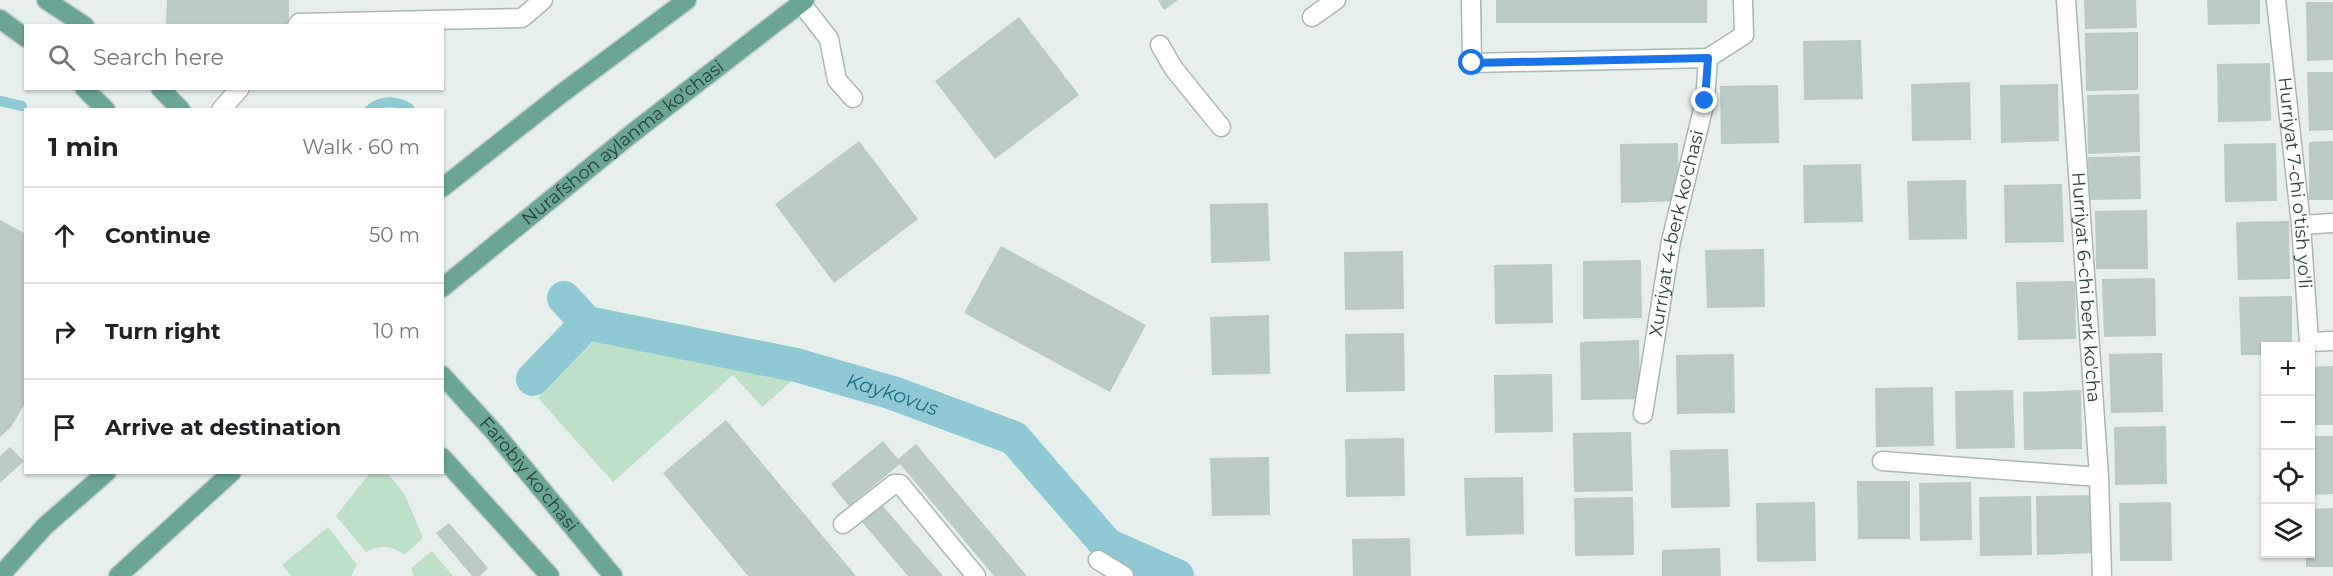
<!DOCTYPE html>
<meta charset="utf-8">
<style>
body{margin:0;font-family:Montserrat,sans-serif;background:#f2f2f2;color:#202124}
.controls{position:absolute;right:18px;bottom:18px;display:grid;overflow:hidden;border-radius:0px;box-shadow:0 2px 4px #0004}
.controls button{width:54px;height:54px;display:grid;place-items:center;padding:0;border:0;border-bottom:2px solid #e0e0e0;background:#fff;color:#202124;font:30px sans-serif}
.stop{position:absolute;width:18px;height:18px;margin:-14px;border:4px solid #1a73e8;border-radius:50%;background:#fff}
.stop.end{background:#1a73e8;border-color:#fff;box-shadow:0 2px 6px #0008}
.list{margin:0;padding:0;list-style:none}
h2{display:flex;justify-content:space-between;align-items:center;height:78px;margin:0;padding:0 24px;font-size:26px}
h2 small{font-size:20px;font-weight:400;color:#757577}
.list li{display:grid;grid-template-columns:39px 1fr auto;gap:18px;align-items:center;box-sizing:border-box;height:96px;padding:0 24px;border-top:2px solid #e0e0e0}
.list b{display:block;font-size:22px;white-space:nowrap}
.list em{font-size:20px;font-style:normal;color:#757577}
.icon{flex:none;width:33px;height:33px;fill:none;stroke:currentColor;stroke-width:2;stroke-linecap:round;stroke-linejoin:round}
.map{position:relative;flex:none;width:2333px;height:576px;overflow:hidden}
.search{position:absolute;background:#fff;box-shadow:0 2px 4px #0004;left:24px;top:24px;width:420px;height:66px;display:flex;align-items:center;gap:15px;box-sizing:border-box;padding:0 21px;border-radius:0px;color:#757577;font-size:22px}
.panel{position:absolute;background:#fff;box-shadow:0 2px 4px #0004;left:24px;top:108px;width:420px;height:366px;border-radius:0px}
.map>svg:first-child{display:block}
</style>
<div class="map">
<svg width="2333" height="576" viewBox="0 0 2333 576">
<rect width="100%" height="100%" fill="#e6efeb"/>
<!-- green -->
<g fill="#bfe0c8">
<path d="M597,338L794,379L762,407L733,375L613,482L538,398Z"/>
<path d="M369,474H388L404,493L423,538L404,555C392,545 380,545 366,552L336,516Z"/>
<path d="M328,527L357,565L351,576H291L282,565Z"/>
<path d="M432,551L453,576H414L411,568Z"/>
</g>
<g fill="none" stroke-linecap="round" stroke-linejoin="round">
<!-- stream -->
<g stroke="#8ec9d4" stroke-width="10">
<path d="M0,101L22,106"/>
<path d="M369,110C381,100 396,100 409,108"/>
</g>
<!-- canal -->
<g stroke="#8ec9d4" stroke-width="34">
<path id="s1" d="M564,298L587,323L796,365L893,393L1014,438L1107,545L1177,576"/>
<path d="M533,379L587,323"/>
</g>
</g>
<!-- building -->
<g fill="#bbcac4">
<path d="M167,0H289V26H166Z"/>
<path d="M1158,0H1178L1164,10Z"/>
<rect x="1496" y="0" width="211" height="23"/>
<path d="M2084,0H2136L2137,28L2085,29Z"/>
<path d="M2207,0H2260V24L2208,25Z"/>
<path d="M2306,2H2333V60L2307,61Z"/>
<path d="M1019,17L1079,95L995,159L935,81Z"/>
<path d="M2138,32V90L2086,91L2085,33Z"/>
<path d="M1861,40L1863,99L1804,100L1803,41Z"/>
<path d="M2270,63L2271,121L2218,122L2217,64Z"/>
<path d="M2307,72H2333V130L2309,131Z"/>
<path d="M1970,82L1971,140L1912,141L1911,84Z"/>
<path d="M2058,84L2059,141L2001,143L2000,85Z"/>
<path d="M1778,85L1779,143L1721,144L1720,86Z"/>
<path d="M2139,94L2140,152L2088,154L2087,95Z"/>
<path d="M859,141L918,219L834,283L775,204Z"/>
<path d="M2333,141V200H2309V142Z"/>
<path d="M1678,143L1679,201L1621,203L1620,144Z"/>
<path d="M2276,143L2277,201L2225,202L2224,144Z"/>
<path d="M2140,156L2141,199L2089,200L2088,157Z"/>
<path d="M1861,164L1863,222L1804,223L1803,165Z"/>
<path d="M1966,180L1967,239L1909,240L1907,181Z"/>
<path d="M2062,184L2064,242L2005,243L2004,185Z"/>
<path d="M1268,203L1270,261L1211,263L1210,204Z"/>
<path d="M2147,210L2148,269H2096L2095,211Z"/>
<path d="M0,220L26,234V402L11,427L0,437Z"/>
<path d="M2289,221L2290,279L2238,280L2236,222Z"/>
<path d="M1001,246L1146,325L1110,392L964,313Z"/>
<path d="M1764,249L1765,307L1707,308L1705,250Z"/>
<path d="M1403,251L1404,309L1345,310L1344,252Z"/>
<path d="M1641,260L1642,318L1583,319V261Z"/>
<path d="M1552,264L1553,323L1495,324L1494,265Z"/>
<path d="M2155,278L2156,336L2104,337L2102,279Z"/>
<path d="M2075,281L2076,339L2018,340L2016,282Z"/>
<path d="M2292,296V346H2266V355H2241L2239,297Z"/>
<path d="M1269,315L1270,374L1212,375L1210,317Z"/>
<path d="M1404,333L1405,391L1346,392L1345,334Z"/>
<path d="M1639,340L1640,399L1581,400L1580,342Z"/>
<path d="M2162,353L2163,412L2111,413L2109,354Z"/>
<path d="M1734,354L1735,413L1677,414L1676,355Z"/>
<path d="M2333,366V425H2310V367Z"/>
<path d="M1552,374L1553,432L1495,433L1494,375Z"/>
<path d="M1933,387L1934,446L1876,447L1875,388Z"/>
<path d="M2013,390L2015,448L1956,449L1955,391Z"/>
<path d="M2081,390L2082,449L2024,450L2023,392Z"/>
<path d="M726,420L856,576H748L663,473Z"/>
<path d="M2166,426L2167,484L2115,485L2114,427Z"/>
<path d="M1631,432L1633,491L1574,492L1573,433Z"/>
<path d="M2310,436H2333V494L2310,495Z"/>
<path d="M1404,438L1405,496L1346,497L1345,439Z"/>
<path d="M883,441L898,459L916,444L1027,576H994L900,464L849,506L831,484Z"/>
<path d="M10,447L24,461L0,483V456Z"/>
<path d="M1728,449L1730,507L1671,508L1670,450Z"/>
<path d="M1269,457L1270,515L1212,516L1210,458Z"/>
<path d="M1523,477L1524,534L1466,536L1464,478Z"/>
<path d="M1857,481H1910V539H1858Z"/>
<path d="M1971,482L1972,540L1920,541L1919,483Z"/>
<path d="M2094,495L2095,553L2037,555L2036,496Z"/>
<path d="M2031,496L2032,555L1980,556L1979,497Z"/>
<path d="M1633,497L1634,555L1575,556L1574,498Z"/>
<path d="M1815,502L1816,561L1757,562L1756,503Z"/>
<path d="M2171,502L2172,561H2120L2119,503Z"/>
<path d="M882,505L943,576H908L862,522Z"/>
<path d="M2333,508V567H2306V554H2310V509Z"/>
<path d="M449,523L488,568L480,576H472L436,533Z"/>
<path d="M1410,538L1411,576H1353L1352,539Z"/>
<path d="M1720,548L1721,576H1662V550Z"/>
</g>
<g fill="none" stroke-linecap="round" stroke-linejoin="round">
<defs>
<g id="minor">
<path d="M1471,0L1472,63L1708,58"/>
<path id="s2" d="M2066,0L2099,477L2102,576"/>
<path id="s3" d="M2276,0L2301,225L2309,342L2333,341"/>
<path d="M801,3L829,39L837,80L853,98"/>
<path d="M1312,17L1336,0"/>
<path d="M297,26L299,23L522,18L543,0"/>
<path d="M1160,45L1174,69L1221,127"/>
<path d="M221,110L240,88"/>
<path d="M2301,225L2333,223"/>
<path id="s4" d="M1643,414L1671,241L1705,101L1708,58L1744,35L1743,0"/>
<path d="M1882,461L2099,477"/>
<path d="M843,524L894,484H900L976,576"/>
<path d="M1098,560L1124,576"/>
</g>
<g id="major">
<path d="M46,0L85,26"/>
<path d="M0,19L26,38"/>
<path d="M84,88L106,110"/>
<path d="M160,88L181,110"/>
<path d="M442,188L561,94L687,0"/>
<path id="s5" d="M442,288L630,135L805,0"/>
<path id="s6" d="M442,375L495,433L613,576"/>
<path d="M442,457L550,576"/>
<path d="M0,576L45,526L107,472"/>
<path d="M118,576L232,472"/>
</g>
</defs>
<!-- minor casing -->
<use href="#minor" stroke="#a8b8b2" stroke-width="21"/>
<!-- major casing -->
<use href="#major" stroke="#c2cac8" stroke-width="21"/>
<!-- minor -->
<use href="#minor" stroke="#fff" stroke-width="18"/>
<!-- major -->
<use href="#major" stroke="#6aa596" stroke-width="18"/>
</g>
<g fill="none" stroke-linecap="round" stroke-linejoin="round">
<!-- route -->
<path stroke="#1a73e8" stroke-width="8" d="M1472,63L1708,58L1705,101"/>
</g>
<g text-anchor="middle" stroke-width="5" stroke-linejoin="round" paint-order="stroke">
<!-- street labels -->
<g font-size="18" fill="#24423a" stroke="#f7fbf9">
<text dy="6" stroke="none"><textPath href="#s5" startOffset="232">Nurafshon aylanma ko'chasi</textPath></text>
<text dy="6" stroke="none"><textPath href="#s3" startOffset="184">Hurriyat 7-chi o'tish yo'li</textPath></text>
<text dy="6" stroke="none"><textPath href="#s4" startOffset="184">Xurriyat 4-berk ko'chasi</textPath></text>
<text dy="6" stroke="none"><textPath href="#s2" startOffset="288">Hurriyat 6-chi berk ko'cha</textPath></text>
<text dy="6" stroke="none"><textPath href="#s6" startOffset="132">Farobiy ko'chasi</textPath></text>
</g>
<!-- water labels -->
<g font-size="20" font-style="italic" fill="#1c6f80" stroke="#f7fbf9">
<text dy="7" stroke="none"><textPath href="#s1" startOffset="348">Kaykovus</textPath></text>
</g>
</g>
</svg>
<div class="controls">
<button>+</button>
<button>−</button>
<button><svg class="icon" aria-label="locate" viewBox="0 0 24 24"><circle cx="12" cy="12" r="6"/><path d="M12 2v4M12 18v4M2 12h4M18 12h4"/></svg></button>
<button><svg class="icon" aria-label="layers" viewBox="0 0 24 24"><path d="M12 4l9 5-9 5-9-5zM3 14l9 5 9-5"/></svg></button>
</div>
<div class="stop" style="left:1472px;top:63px"></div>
<div class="stop end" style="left:1705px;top:101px"></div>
<div class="search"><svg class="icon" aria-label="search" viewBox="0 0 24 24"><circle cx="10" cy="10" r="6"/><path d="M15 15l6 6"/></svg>Search here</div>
<section class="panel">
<h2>1 min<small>Walk · 60 m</small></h2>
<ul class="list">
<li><svg class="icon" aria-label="ahead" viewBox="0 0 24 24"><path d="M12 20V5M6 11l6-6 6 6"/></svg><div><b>Continue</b></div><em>50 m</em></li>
<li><svg class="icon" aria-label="right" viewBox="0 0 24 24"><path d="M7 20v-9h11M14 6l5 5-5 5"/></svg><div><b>Turn right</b></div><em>10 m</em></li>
<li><svg class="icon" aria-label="arrive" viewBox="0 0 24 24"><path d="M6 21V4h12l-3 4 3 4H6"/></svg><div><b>Arrive at destination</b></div></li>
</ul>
</section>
</div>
